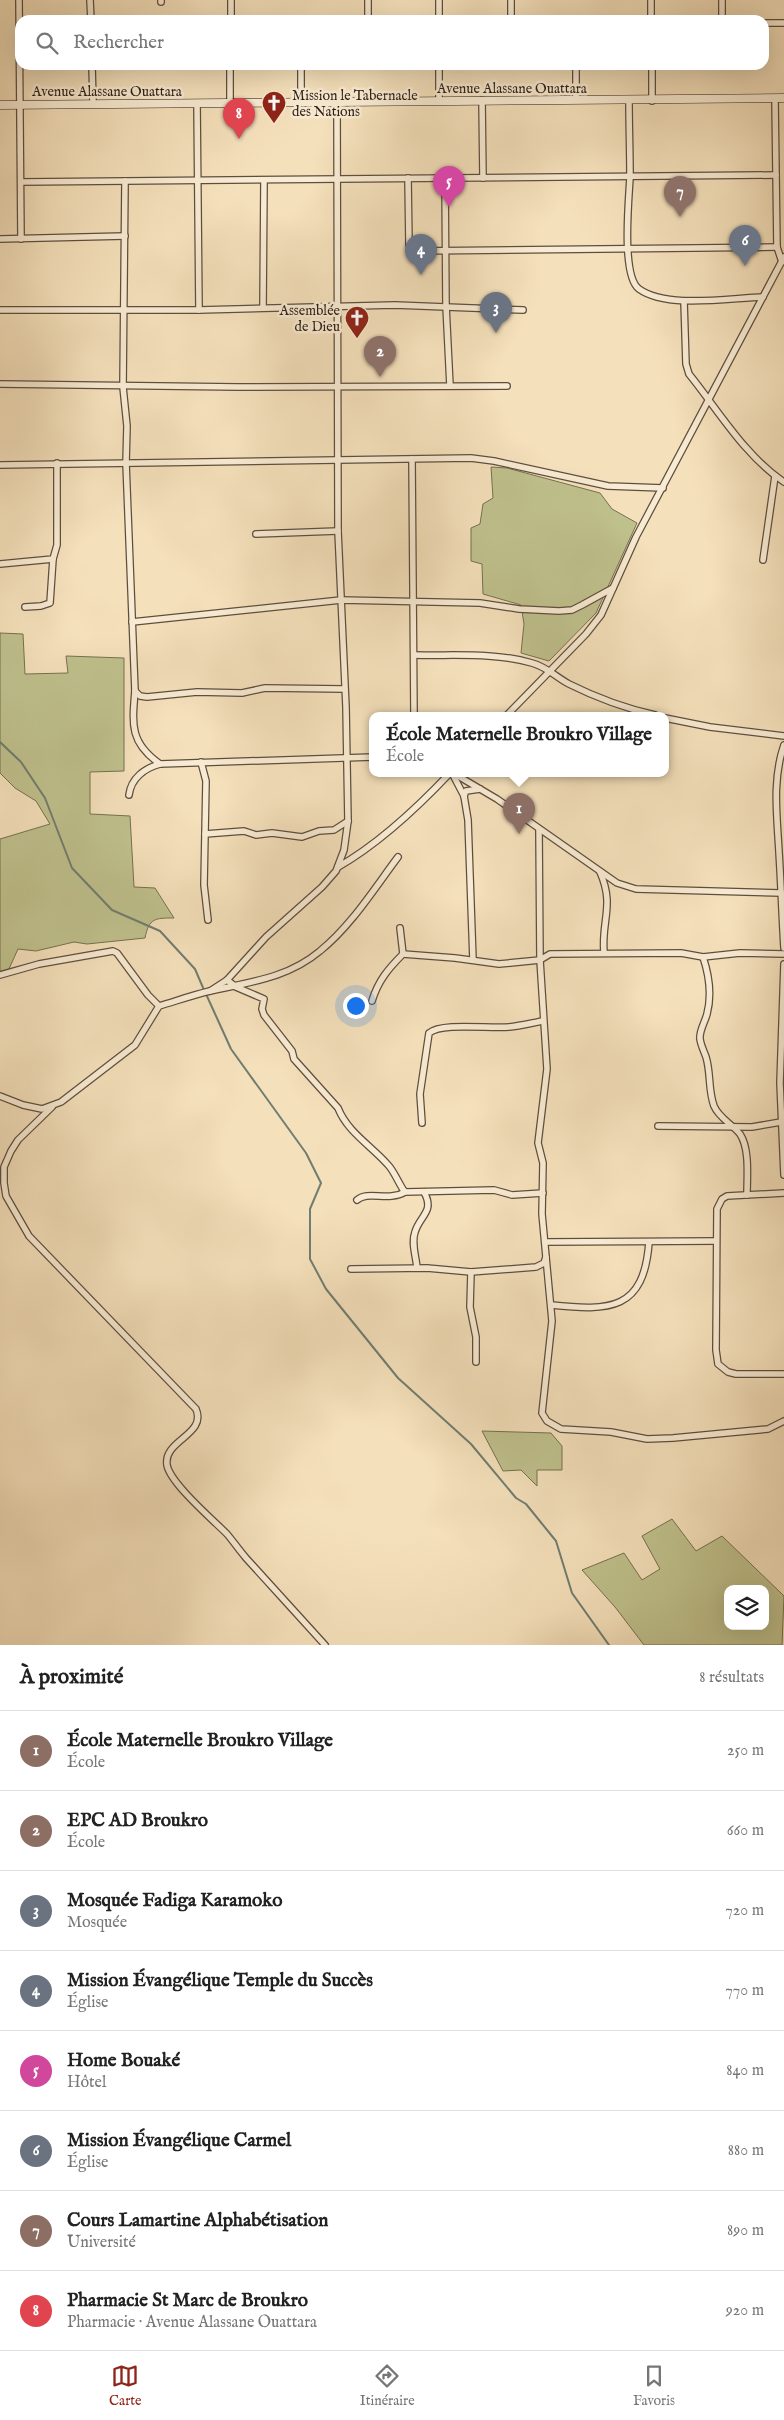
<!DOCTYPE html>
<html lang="fr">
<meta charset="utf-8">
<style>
body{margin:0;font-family:"IM FELL English",serif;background:#f6f6f6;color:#222}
.controls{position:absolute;right:15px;bottom:15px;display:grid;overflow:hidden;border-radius:10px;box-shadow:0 5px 20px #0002}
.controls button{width:45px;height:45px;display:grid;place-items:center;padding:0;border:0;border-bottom:1px solid #e0e0e0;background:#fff;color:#222;font:25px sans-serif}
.you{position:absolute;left:355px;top:1005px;width:18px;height:18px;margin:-12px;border:4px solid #fff;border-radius:50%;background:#1a73e8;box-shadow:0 0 0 8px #1a73e833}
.badge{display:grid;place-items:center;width:32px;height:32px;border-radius:50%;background:#8f2418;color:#fff;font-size:16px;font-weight:700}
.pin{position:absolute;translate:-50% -41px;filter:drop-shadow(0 1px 2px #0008)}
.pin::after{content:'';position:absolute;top:26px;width:18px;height:15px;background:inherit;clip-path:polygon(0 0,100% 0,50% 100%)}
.popup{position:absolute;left:369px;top:712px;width:300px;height:65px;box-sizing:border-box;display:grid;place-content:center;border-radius:10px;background:#fff;filter:drop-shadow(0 1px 4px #0005);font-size:16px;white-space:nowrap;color:#767676}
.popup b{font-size:19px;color:#222}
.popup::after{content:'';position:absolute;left:50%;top:100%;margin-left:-10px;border:10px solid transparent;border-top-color:#fff}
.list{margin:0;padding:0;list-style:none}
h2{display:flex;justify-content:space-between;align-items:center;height:65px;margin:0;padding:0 20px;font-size:21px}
h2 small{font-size:16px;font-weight:400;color:#767676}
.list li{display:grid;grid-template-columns:32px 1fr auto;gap:15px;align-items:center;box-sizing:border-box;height:80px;padding:0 20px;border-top:1px solid #e0e0e0}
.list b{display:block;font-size:19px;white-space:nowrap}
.list p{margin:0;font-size:16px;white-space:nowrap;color:#767676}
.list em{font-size:16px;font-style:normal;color:#767676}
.icon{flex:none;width:28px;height:28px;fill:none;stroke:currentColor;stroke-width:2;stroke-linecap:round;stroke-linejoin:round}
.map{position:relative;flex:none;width:784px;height:1645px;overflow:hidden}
.search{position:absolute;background:#fff;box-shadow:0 5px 20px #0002;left:15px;right:15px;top:15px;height:55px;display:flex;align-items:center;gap:12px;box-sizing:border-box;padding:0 18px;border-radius:15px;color:#767676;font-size:19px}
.sheet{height:705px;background:#fff}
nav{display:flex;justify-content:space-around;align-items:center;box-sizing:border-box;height:70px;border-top:1px solid #e0e0e0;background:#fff;font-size:14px;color:#767676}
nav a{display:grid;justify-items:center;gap:2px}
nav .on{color:#8f2418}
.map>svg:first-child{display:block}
</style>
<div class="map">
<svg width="784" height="1645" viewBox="0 0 784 1645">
<rect width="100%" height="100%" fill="#f4e0bb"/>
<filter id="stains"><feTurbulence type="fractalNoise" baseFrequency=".004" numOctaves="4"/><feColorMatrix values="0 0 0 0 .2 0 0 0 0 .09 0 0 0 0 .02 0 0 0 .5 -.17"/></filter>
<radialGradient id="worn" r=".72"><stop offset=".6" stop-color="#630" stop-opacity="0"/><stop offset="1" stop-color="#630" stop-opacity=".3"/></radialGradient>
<!-- green -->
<g fill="#bfc18d" stroke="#767051" fill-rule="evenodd">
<path d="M491,467L507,468L600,493L612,509L637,523L596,613L549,661L521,653L524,624L521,605L483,594L482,564L471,561V528L480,524L483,504L493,498Z"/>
<path d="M0,633L23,634L25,674L68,673L66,656L124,658V771L90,772V814L130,816L134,887L155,888L174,918C155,918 149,918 145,938L87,944L74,942L36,951L18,949L8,971L0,973V839L50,824L36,801L15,788L0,773Z"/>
<path d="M482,1431L551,1433L562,1446V1470H537V1486L521,1470L503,1471Z"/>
<path d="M672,1519L696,1551L722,1536L784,1596L782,1645H644L615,1607L582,1570L624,1553L642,1580L660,1569L642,1536ZM728,1589H765V1626H728Z"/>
</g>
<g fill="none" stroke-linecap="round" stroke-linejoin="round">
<!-- stream -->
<g stroke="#707d71" stroke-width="2">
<path d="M0,742L21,762L45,798L72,868L112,910L160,931L195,969L204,990"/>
<path d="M206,994L231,1049L306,1153L321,1183L310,1209V1259L326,1289L398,1378L471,1444L516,1498L526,1504L556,1541L572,1593L609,1645"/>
</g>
<defs>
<g id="street">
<path d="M19,0L21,239"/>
<path d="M90,0L91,20"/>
<path d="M368,0V20"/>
<path d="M439,0V20"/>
<path d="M511,0V20"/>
<path d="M651,0V20"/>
<path d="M722,0V20"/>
<path d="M161,2V0"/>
<path d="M231,20V0"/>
<path d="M764,23H784"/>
<path d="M92,65L93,103"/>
<path d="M301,65V102"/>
<path d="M652,65V101"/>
<path d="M775,99L777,247L782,262"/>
<path d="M439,100V65"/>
<path d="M482,100L483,178"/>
<path d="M576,100V65"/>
<path d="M629,100C629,126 630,151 630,177C629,198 621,276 639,289C667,309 729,298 763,297"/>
<path d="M197,103L199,310"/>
<path d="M230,103V65"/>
<path d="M408,178L409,245L412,249L417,251L777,247"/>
<path d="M445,178L446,306L450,386"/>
<path d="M125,181L123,387L127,426L126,463L135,691C132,725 130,743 160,764L373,757"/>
<path d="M21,182L776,175"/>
<path d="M0,239L125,236"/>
<path d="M684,301L686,364L689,374C718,410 745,456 784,482"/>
<path d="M263,308L264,181"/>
<path d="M0,310H199L395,305L523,310"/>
<path d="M0,384L238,387L507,386"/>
<path d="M412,459L414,715"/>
<path d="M0,465L471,458L494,461L608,486L663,488"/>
<path d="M256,534L338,531"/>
<path d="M763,560L775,476"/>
<path d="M0,564L53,559L57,545V463"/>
<path d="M25,607L41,606L50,603L53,559"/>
<path d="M132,622L341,600L480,603L519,609L559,611L572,610L582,605L613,588"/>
<path d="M414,655C452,656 495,652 532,663C547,667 556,677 569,684C597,698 624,708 655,715"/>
<path d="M135,691L140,696L147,697L197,692L242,693L265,688L344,689"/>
<path d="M507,715L586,634L601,615L636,537L784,257"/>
<path d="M665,718L710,727L784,736"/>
<path d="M784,745C772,780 777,815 779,852C781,883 782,916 784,948"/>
<path d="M201,762L206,781L204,885L208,920"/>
<path d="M452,773L464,796L468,820L473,960"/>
<path d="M453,773L497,799L617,883L636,889L781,893"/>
<path d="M129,795C131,778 145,768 160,764"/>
<path d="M464,796L466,791L480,789"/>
<path d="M539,830L540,960L547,1069L538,1143L543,1163L542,1214L552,1321L542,1413L547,1421L561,1429L611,1432L647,1439L673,1438L768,1429L784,1421"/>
<path d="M205,834L244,831L256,835L272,833L302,837L319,831L334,830L348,821"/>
<path d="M338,867C380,843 417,808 450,773"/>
<path d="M600,872C615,906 601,920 604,953"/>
<path d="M403,954L455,958L499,964L540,960L550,954L681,953L703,957L740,953L784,954"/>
<path d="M703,957C709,975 712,995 707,1014C705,1022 699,1031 700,1039C701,1046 704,1051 706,1057C711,1073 708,1090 714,1106C719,1118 732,1124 740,1134C750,1149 747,1177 747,1195"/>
<path d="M784,964L780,1083L784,1175"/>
<path d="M0,975L39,964L113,951L117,953L148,995L159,1006"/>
<path d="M227,980L236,987L264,999L262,1009L264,1015L292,1051L294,1059L338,1108C348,1133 372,1146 389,1166C395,1173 401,1188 405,1192L494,1190L512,1195L543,1193"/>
<path d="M210,991L227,980L266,937L322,887L336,871L344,850L348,821L346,707L338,531L337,101"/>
<path d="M372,1001C378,981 388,969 403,954L400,928"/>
<path d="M0,1096L23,1105L42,1109L61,1102L135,1045L159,1006C176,1001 193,995 210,991C250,982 288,978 320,951C351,926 374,889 398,857"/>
<path d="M52,1107L18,1140L11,1151L4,1167V1183L6,1196L29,1236L196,1409C207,1435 163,1440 167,1465C170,1483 213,1520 227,1534C233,1541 239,1550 246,1558C272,1587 299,1616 325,1645"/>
<path d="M422,1123L420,1094L429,1033C442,1022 490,1029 509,1027C520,1026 532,1023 543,1021"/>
<path d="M658,1126L752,1127L781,1122"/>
<path d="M784,1193L727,1196L722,1199L717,1209L716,1350L718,1364L728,1372L736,1374H784"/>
<path d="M357,1200C368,1190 388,1202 405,1192"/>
<path d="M546,1242L716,1241"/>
<path d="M417,1268C416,1256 411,1243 415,1232C420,1215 435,1212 424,1192"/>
<path d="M351,1269L427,1268L471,1272L536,1267L544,1263L546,1257"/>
<path d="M471,1272L470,1307L476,1337V1362"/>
<path d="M551,1305C610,1311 644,1311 649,1242"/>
</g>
<path id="secondary" d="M0,105L784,98"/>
</defs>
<!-- street casing -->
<use href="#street" stroke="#5f4e3e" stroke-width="8"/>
<!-- secondary casing -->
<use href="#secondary" stroke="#2d1e15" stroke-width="9"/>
<!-- street -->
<use href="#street" stroke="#f8ebd3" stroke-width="5.5"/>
<!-- secondary -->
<use href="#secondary" stroke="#f8ebd3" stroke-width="8"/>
</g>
<!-- icons -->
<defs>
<symbol id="church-pin" viewBox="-11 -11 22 30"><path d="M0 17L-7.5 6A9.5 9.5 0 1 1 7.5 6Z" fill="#8f2418" stroke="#f8ebd3"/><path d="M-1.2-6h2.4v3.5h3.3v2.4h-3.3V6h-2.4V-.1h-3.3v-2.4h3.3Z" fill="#fff"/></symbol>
</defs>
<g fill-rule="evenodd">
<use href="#church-pin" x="260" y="89" width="28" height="38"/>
<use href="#church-pin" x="343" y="304" width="28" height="38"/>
</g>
<g text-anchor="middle" stroke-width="5" stroke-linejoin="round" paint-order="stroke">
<!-- street labels -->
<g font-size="14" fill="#2d1e15" stroke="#f8ebd3">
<text x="512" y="93">Avenue Alassane Ouattara</text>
<text x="107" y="96">Avenue Alassane Ouattara</text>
</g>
<!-- poi labels -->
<g font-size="14" fill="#2d1e15" stroke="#f8ebd3" text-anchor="start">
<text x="292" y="100">Mission le Tabernacle<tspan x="292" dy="16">des Nations</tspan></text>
<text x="340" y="315" text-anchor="end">Assemblée<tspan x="340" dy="16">de Dieu</tspan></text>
</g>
</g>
<rect width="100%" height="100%" filter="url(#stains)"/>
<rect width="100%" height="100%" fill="url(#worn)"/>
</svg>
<div class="controls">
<button><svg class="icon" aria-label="layers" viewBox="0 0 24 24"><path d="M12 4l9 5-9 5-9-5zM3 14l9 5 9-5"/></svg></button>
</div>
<div class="you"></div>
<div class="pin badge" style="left:519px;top:834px;background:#8d6e63">1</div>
<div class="popup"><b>École Maternelle Broukro Village</b>École</div>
<div class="pin badge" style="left:380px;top:377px;background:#8d6e63">2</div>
<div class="pin badge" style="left:496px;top:333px;background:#6b7280">3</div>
<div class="pin badge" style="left:421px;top:275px;background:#6b7280">4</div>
<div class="pin badge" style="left:449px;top:207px;background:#d1479c">5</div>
<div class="pin badge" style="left:745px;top:266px;background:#6b7280">6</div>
<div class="pin badge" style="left:680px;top:217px;background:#8d6e63">7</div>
<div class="pin badge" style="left:239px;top:139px;background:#e0444e">8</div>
<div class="search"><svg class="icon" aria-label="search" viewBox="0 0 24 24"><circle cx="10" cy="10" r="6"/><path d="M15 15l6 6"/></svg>Rechercher</div>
</div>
<section class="sheet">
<h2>À proximité<small>8 résultats</small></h2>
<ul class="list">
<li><span class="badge" style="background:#8d6e63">1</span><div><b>École Maternelle Broukro Village</b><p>École</p></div><em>250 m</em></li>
<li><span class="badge" style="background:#8d6e63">2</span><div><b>EPC AD Broukro</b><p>École</p></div><em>660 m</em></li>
<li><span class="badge" style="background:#6b7280">3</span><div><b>Mosquée Fadiga Karamoko</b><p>Mosquée</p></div><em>720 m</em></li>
<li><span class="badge" style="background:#6b7280">4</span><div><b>Mission Évangélique Temple du Succès</b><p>Église</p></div><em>770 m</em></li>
<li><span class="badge" style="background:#d1479c">5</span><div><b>Home Bouaké</b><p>Hôtel</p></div><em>840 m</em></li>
<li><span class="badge" style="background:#6b7280">6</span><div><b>Mission Évangélique Carmel</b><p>Église</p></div><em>880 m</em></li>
<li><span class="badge" style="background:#8d6e63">7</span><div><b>Cours Lamartine Alphabétisation</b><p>Université</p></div><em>890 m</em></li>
<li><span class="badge" style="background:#e0444e">8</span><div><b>Pharmacie St Marc de Broukro</b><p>Pharmacie · Avenue Alassane Ouattara</p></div><em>920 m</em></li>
</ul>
</section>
<nav>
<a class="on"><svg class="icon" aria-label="map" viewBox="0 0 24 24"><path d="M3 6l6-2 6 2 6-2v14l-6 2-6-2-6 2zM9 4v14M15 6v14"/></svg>Carte</a>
<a><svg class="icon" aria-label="directions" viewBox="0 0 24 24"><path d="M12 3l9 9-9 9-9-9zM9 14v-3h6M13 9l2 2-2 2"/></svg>Itinéraire</a>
<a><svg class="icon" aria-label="saved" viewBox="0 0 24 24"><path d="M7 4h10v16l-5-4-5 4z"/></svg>Favoris</a>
</nav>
